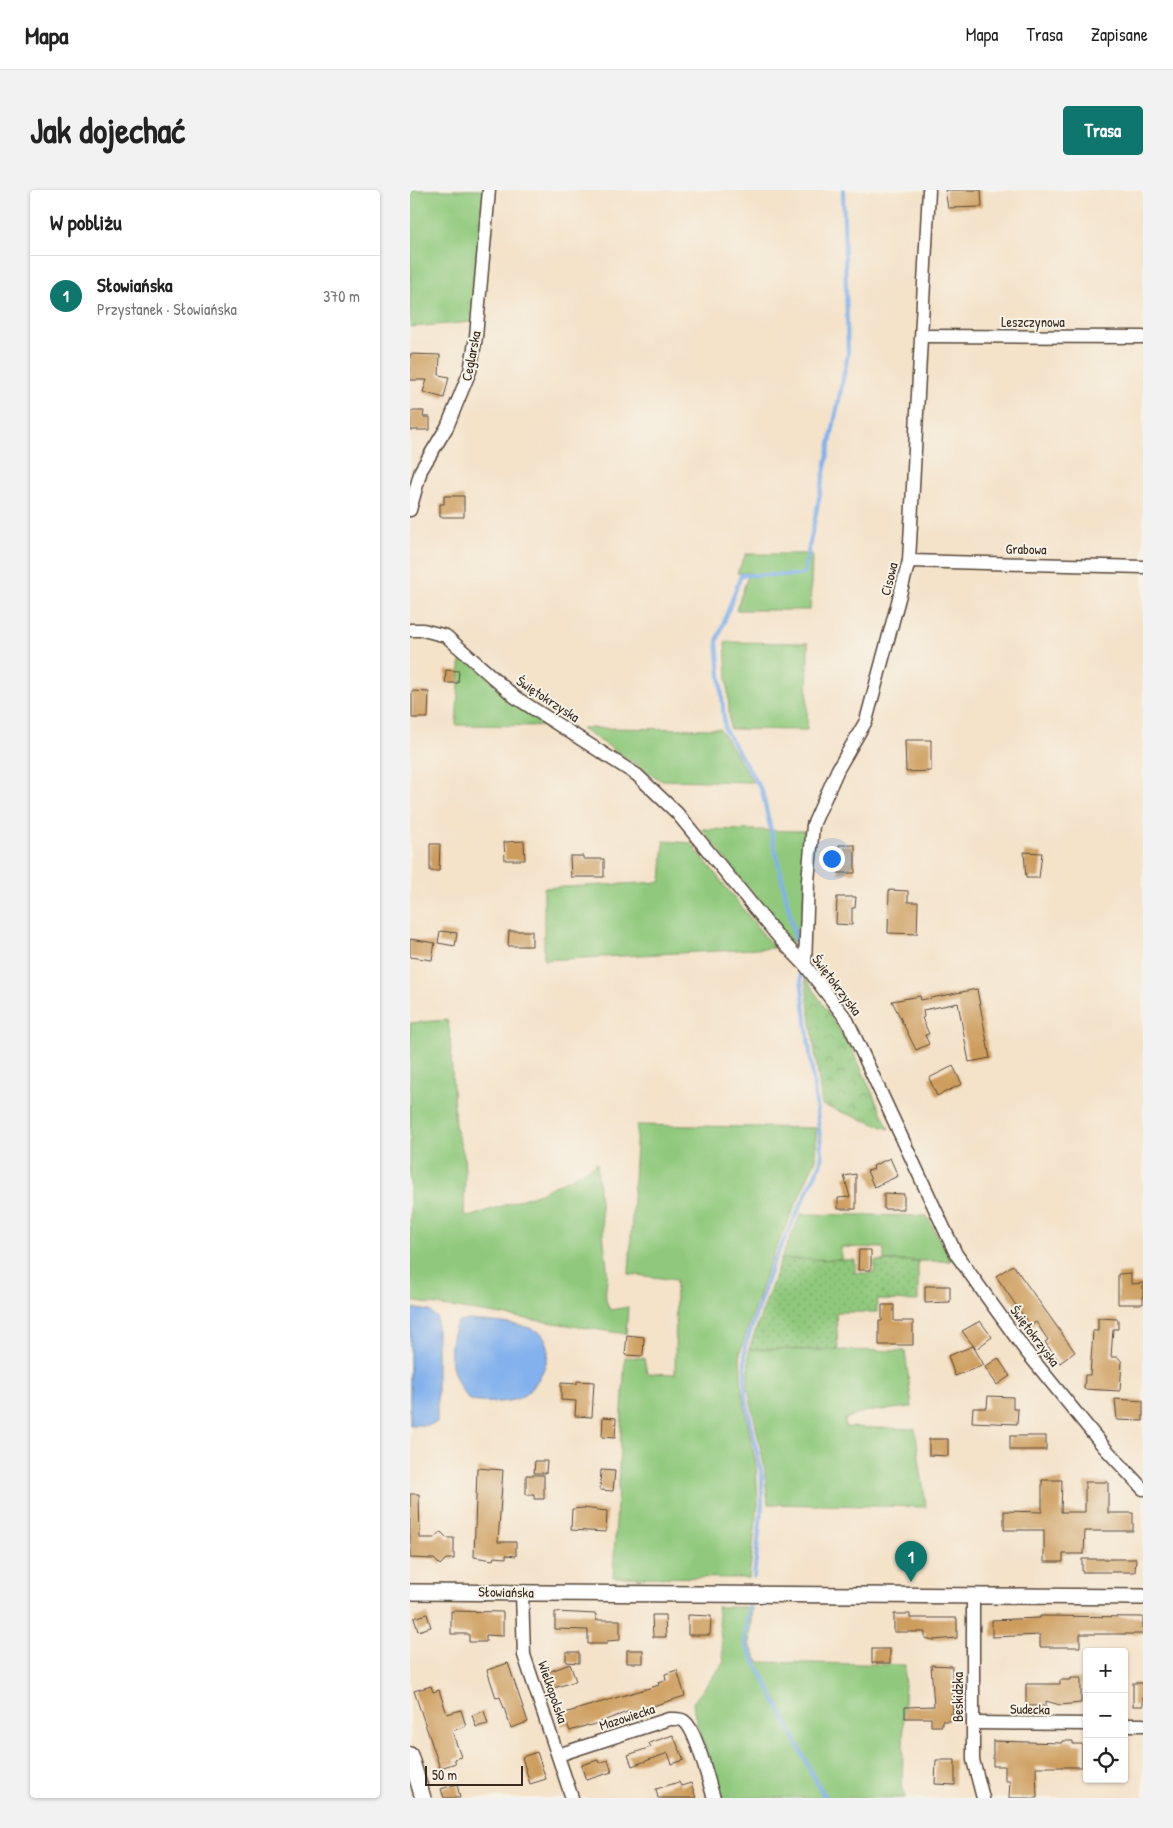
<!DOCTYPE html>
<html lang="pl">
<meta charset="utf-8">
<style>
body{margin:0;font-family:"Patrick Hand",sans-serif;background:#f2f2f2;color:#222}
.controls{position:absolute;right:15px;bottom:15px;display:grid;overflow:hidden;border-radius:5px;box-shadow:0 1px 4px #0004}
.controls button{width:45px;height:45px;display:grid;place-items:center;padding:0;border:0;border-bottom:1px solid #e0e0e0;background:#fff;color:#222;font:25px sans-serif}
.scale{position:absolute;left:15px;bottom:12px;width:98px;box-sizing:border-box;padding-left:5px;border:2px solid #3b2a1e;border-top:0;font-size:14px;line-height:18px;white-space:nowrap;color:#3b2a1e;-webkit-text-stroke:4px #f7f3e8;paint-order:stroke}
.you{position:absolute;left:421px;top:668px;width:18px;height:18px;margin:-12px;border:4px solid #fff;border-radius:50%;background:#1a73e8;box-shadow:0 0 0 8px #1a73e833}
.badge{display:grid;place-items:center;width:32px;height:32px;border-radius:50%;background:#0f766e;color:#fff;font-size:16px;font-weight:700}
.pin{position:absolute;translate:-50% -41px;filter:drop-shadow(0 1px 2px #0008)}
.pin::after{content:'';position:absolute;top:26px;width:18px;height:15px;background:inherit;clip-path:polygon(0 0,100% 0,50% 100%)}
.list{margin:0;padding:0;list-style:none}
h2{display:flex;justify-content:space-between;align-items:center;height:65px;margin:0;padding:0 20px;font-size:21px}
h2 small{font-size:16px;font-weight:400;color:#767676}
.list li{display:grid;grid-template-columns:32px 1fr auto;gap:15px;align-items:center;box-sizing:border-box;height:80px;padding:0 20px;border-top:1px solid #e0e0e0}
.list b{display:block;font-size:19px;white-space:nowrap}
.list p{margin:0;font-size:16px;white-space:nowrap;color:#767676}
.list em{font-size:16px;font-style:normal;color:#767676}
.icon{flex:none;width:28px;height:28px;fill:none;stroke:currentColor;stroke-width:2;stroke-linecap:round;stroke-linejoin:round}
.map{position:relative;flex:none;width:733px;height:1608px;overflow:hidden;border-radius:5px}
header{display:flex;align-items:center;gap:30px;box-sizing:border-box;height:70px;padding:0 25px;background:#fff;border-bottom:1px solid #e0e0e0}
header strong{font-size:24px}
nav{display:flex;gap:28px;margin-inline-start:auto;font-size:18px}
.intro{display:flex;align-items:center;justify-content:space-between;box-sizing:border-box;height:120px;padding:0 30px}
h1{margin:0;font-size:35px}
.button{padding:12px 22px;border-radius:5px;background:#0f766e;color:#fff;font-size:18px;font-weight:700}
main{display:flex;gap:30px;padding:0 30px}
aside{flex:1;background:#fff;border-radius:5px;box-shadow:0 1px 4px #0004}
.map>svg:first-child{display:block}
</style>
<header>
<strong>Mapa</strong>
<nav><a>Mapa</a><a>Trasa</a><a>Zapisane</a></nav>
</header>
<div class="intro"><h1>Jak dojechać</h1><a class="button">Trasa</a></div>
<main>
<aside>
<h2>W pobliżu<small></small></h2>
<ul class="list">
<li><span class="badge">1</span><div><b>Słowiańska</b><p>Przystanek · Słowiańska</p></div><em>370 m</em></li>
</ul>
</aside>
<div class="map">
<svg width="733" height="1608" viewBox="0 0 733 1608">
<defs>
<pattern id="park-crowns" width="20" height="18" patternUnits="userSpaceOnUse" patternTransform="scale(1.25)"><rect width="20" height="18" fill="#90c97d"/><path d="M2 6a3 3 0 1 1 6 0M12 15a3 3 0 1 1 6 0" fill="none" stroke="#77a366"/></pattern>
<pattern id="garden-dots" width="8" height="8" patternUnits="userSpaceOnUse" patternTransform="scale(1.25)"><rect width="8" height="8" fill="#90c97d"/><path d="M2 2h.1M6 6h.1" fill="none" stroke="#77a366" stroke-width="1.8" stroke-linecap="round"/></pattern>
</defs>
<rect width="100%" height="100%" fill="#f7f3e8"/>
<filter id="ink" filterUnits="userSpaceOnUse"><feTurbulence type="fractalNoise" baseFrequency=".02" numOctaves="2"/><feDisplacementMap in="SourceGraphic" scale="10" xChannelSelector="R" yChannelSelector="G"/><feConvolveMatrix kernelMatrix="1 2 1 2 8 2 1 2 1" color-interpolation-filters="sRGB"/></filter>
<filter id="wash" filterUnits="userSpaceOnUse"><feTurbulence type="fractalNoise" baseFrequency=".0096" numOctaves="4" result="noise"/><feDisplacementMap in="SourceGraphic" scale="20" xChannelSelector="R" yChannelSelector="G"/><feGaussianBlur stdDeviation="1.12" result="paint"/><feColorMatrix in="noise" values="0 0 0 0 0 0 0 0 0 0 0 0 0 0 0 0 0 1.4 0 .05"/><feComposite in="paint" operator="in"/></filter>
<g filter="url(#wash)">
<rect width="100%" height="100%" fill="#f4e2c9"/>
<!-- grass -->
<g fill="#90c97d" stroke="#667a4e">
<path d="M0,0H74L63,132L0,137Z"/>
<path d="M336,364H402L400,420H326L339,383H327Z"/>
<path d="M315,452L398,453L397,540L320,539Z"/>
<path d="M51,464L137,536L46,535Z"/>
<path d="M171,538L310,539L343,592L250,590Z"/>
<path d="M292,639L395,641L394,747L391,751L381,752Z"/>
<path d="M254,651L281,653L364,758L134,770V698L251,692Z"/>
<path d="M37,830L40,844L45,937L54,965L55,985L54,1024L59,1027L130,1003L179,979L187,973C189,1009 193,1043 197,1078C199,1095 191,1103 200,1120L218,1117L216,1144L0,1111V833Z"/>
<path d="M227,935L406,938V969L359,1074L330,1162L332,1203L346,1275L348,1314L339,1388L203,1387L215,1167L234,1168L237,1183L265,1184L266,1090L219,1084Z"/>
<path d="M391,1024L517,1026L541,1071H474V1058L431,1057V1070L371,1069Z"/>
<path d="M339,1159L495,1161L502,1217L453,1222L435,1229L436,1237L505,1239L516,1317L358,1314L354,1275L338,1198Z"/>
<path d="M307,1417H342L339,1454L349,1472L495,1475L492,1597L495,1608H313L286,1532L283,1513L314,1472Z"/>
</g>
<!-- park -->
<path fill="url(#park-crowns)" stroke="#667a4e" d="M395,787L442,859L479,939L412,915Z"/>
<!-- garden -->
<path fill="url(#garden-dots)" stroke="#667a4e" d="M371,1069L445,1070V1083H464L465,1071H508V1111L467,1110V1122H426L428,1160L339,1159Z"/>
<!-- water -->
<g fill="#82b1ed" stroke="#5e6e86">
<path d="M0,1118L20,1121L27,1128V1232L19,1235H0Z"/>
<path d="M59,1130C76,1132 122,1133 133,1145C148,1163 126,1202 107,1209C93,1213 75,1213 61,1211C41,1192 34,1156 48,1132Z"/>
</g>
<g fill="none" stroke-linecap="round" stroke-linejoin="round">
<!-- stream -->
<g stroke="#82b1ed" stroke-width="4">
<path d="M386,751L352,601L315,540L307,451L331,385H391L394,383L438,164L433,0"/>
<path d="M344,1387L352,1315V1287L335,1204V1157L362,1075L410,975L412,964L390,780"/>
<path d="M339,1416L335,1446L336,1454L415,1608"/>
</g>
</g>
<g id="blocks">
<!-- building -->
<g fill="#cd9d5d">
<path d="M535,0H571L572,17L538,18Z"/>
<path d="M0,164L30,165L29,185L39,187L34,208L13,202L17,190H0Z"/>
<path d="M0,221H14L13,227H20V240H0Z"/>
<path d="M34,306H54V327H30V314H34Z"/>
<path d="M36,480L49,481L48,493H35Z"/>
<path d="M2,501L19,502L18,528H2Z"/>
<path d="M495,550H521V581L496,582Z"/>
<path d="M114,651L115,670H95L94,652Z"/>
<path d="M20,654H30L29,681H20Z"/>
<path d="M429,655H445V683H428Z"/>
<path d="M614,662L632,663L629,688H616Z"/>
<path d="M160,666H173V669H194V687H161Z"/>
<path d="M479,700L498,701V712H508L507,744L478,743Z"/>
<path d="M427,707H446L445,718H442V735L426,734Z"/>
<path d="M30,741L47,743L45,756L28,753Z"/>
<path d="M99,741H122V756H98Z"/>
<path d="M0,749L25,753L22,770L0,767Z"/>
<path d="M567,799L580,868L559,872L548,813L513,820L514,827L512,828L519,844L515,845L519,854L506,860L482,811L510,806L511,810Z"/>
<path d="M543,876L552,894L527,906L519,888Z"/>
<path d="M480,968L488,986L464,997L457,981L464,979L463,976Z"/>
<path d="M446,984V1019H428V1008L440,1007L434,986Z"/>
<path d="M474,1003L494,1004V1019H474Z"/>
<path d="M449,1060H461V1080H448Z"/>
<path d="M603,1075L665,1162L650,1173L635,1152L638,1150L626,1132L620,1136L586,1086Z"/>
<path d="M721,1083V1094L733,1093V1114H708V1084Z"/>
<path d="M515,1096H540V1112L515,1113Z"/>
<path d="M472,1115H484V1131H503V1155H469V1131H472Z"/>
<path d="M688,1128L708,1129V1139H703L701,1167H708L712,1172L710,1201L674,1199L675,1185H680L683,1141H688Z"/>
<path d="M570,1131L582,1147L566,1159L552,1141Z"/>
<path d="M217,1145L234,1147L233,1166L215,1165Z"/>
<path d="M563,1156L574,1175L545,1186L538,1166Z"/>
<path d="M588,1168L600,1186L587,1195L575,1177Z"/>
<path d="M167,1191L184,1192L182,1227L165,1226L166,1211L151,1210V1193L167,1194Z"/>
<path d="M578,1206L603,1207V1219H608L607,1234L562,1232L563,1218H577Z"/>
<path d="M705,1209L733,1211V1231L707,1230Z"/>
<path d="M193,1227L206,1228L205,1248L192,1247Z"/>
<rect x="600" y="1246" width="36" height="14"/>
<path d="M519,1249H538V1266L519,1265Z"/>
<path d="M125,1271H137L136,1283H124Z"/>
<path d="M67,1278L93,1280L88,1352H106V1366L96,1365V1368L84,1367L83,1370L64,1367Z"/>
<path d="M191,1280L205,1281L203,1301L190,1300Z"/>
<path d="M116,1285H134V1309H124V1305H116Z"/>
<path d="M632,1290H652L651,1322H675V1292H698V1323H723V1341H675L674,1364H653V1372H634V1340H594V1321L632,1322Z"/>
<path d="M0,1304H9L10,1348H24L31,1342L37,1348H44V1369H36L30,1375L24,1369L0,1368Z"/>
<path d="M173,1318L197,1321L196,1342L161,1340L162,1319Z"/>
<path d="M672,1369H726L725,1382H672Z"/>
<path d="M41,1421L93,1422V1446L76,1445V1452H59V1444H41Z"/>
<path d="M145,1422L186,1424V1430H210V1450L197,1451V1454H178V1440L145,1439Z"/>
<path d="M17,1424L21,1437L8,1441L4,1428Z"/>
<path d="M484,1424H500V1428H547V1448L523,1450L515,1448V1442H484Z"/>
<path d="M242,1425H255L256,1447H243Z"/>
<path d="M278,1425L301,1426L300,1445H278Z"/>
<path d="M630,1426L733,1427V1444H670V1457H630V1445L582,1447V1430L630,1428Z"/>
<rect x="462" y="1459" width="18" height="14"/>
<rect x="217" y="1460" width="16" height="13"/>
<path d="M156,1462H169V1473L156,1472Z"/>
<path d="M98,1473L118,1532L101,1538L90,1507L86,1508L77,1480Z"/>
<path d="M160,1474L166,1491L144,1498L138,1482Z"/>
<path d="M521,1475L542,1476L543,1524H540V1531H532V1536H521V1528H495V1517L524,1516Z"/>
<path d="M267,1480L275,1506L220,1523V1521L179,1536L178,1535L160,1541L157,1534L152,1536L148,1525L249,1495L248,1492L256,1490L255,1484Z"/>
<path d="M661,1488H671V1513L650,1515L636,1511V1516H616V1494H650V1490H661Z"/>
<rect x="723" y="1493" width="10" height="23"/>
<path d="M21,1496L23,1502L29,1500L37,1524L51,1520L56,1536L42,1541L51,1567L44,1569L46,1573L30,1578L4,1501Z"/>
<path d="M74,1521L78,1534L66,1537L62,1525Z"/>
<path d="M263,1545L274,1570L262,1574L258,1563L222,1576L218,1565L241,1557L239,1553Z"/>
<path d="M583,1551L652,1553V1551H663V1554H672V1577H626L627,1608H599L600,1591H595V1576H583Z"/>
<path d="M127,1562L136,1589L120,1594L112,1567Z"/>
<path d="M188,1570L189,1573L198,1570L202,1582L176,1590L171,1575Z"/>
<path d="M526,1570H545V1595L525,1594Z"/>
<path d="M269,1592L271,1596L281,1593L286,1608H248L246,1599Z"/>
<path d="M47,1594L50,1608H34L31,1599Z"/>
</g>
</g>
</g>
<g filter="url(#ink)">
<use href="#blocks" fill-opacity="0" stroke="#574638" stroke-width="1"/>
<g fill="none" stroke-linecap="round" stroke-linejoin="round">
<defs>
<g id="minor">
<path d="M513,146L733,147"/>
<path d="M0,320L11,280L37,237L60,181L66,147L79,0"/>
<path d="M499,371L733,377"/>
<path d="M0,440H13L36,446L105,507L227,585L267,623L371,750L395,775L437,830L546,1064L615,1160L694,1257L733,1299"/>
<path d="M395,775L398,691L403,635L428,579L456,531L499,371L519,0"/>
<path d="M112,1403L114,1465L162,1608"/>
<path d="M563,1405V1570L573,1608"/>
<path d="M563,1533L677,1534"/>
<path d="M714,1535H733"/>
<path d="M148,1565L259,1529C265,1529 270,1528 274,1531C287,1540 298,1592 304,1608"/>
</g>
<g id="tertiary">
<path d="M0,1402L733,1407"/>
<path d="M0,1565L13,1608"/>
</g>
</defs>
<!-- minor casing -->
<use href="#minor" stroke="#574638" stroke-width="15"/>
<!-- tertiary casing -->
<use href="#tertiary" stroke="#574638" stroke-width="18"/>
<!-- minor -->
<use href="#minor" stroke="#fff" stroke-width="12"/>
<!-- tertiary -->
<use href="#tertiary" stroke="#fff" stroke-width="15"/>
</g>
</g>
<g text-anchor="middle" stroke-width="4" stroke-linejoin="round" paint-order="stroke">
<!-- street labels -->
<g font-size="14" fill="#3b2a1e" stroke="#f7f3e8">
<text x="623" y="137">Leszczynowa</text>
<text transform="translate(61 166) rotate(-79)" y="5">Ceglarska</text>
<text transform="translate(616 359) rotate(1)" y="5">Grabowa</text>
<text transform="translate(479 389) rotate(-76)" y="5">Cisowa</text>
<text transform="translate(138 509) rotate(33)" y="5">Świętokrzyska</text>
<text transform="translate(427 795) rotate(53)" y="5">Świętokrzyska</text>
<text transform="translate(625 1146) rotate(53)" y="5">Świętokrzyska</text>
<text transform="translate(96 1402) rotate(1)" y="5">Słowiańska</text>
<text transform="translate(143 1502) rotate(71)" y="5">Wielkopolska</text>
<text transform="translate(548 1507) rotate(-90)" y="5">Beskidzka</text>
<text transform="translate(620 1519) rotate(1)" y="5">Sudecka</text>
<text transform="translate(217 1527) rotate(-18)" y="5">Mazowiecka</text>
</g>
</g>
</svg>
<div class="controls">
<button>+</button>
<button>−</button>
<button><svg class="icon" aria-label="locate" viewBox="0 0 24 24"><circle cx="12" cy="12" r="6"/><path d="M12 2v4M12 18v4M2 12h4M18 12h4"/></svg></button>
</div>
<div class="scale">50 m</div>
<div class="you"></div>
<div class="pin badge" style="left:501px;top:1392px">1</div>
</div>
</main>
